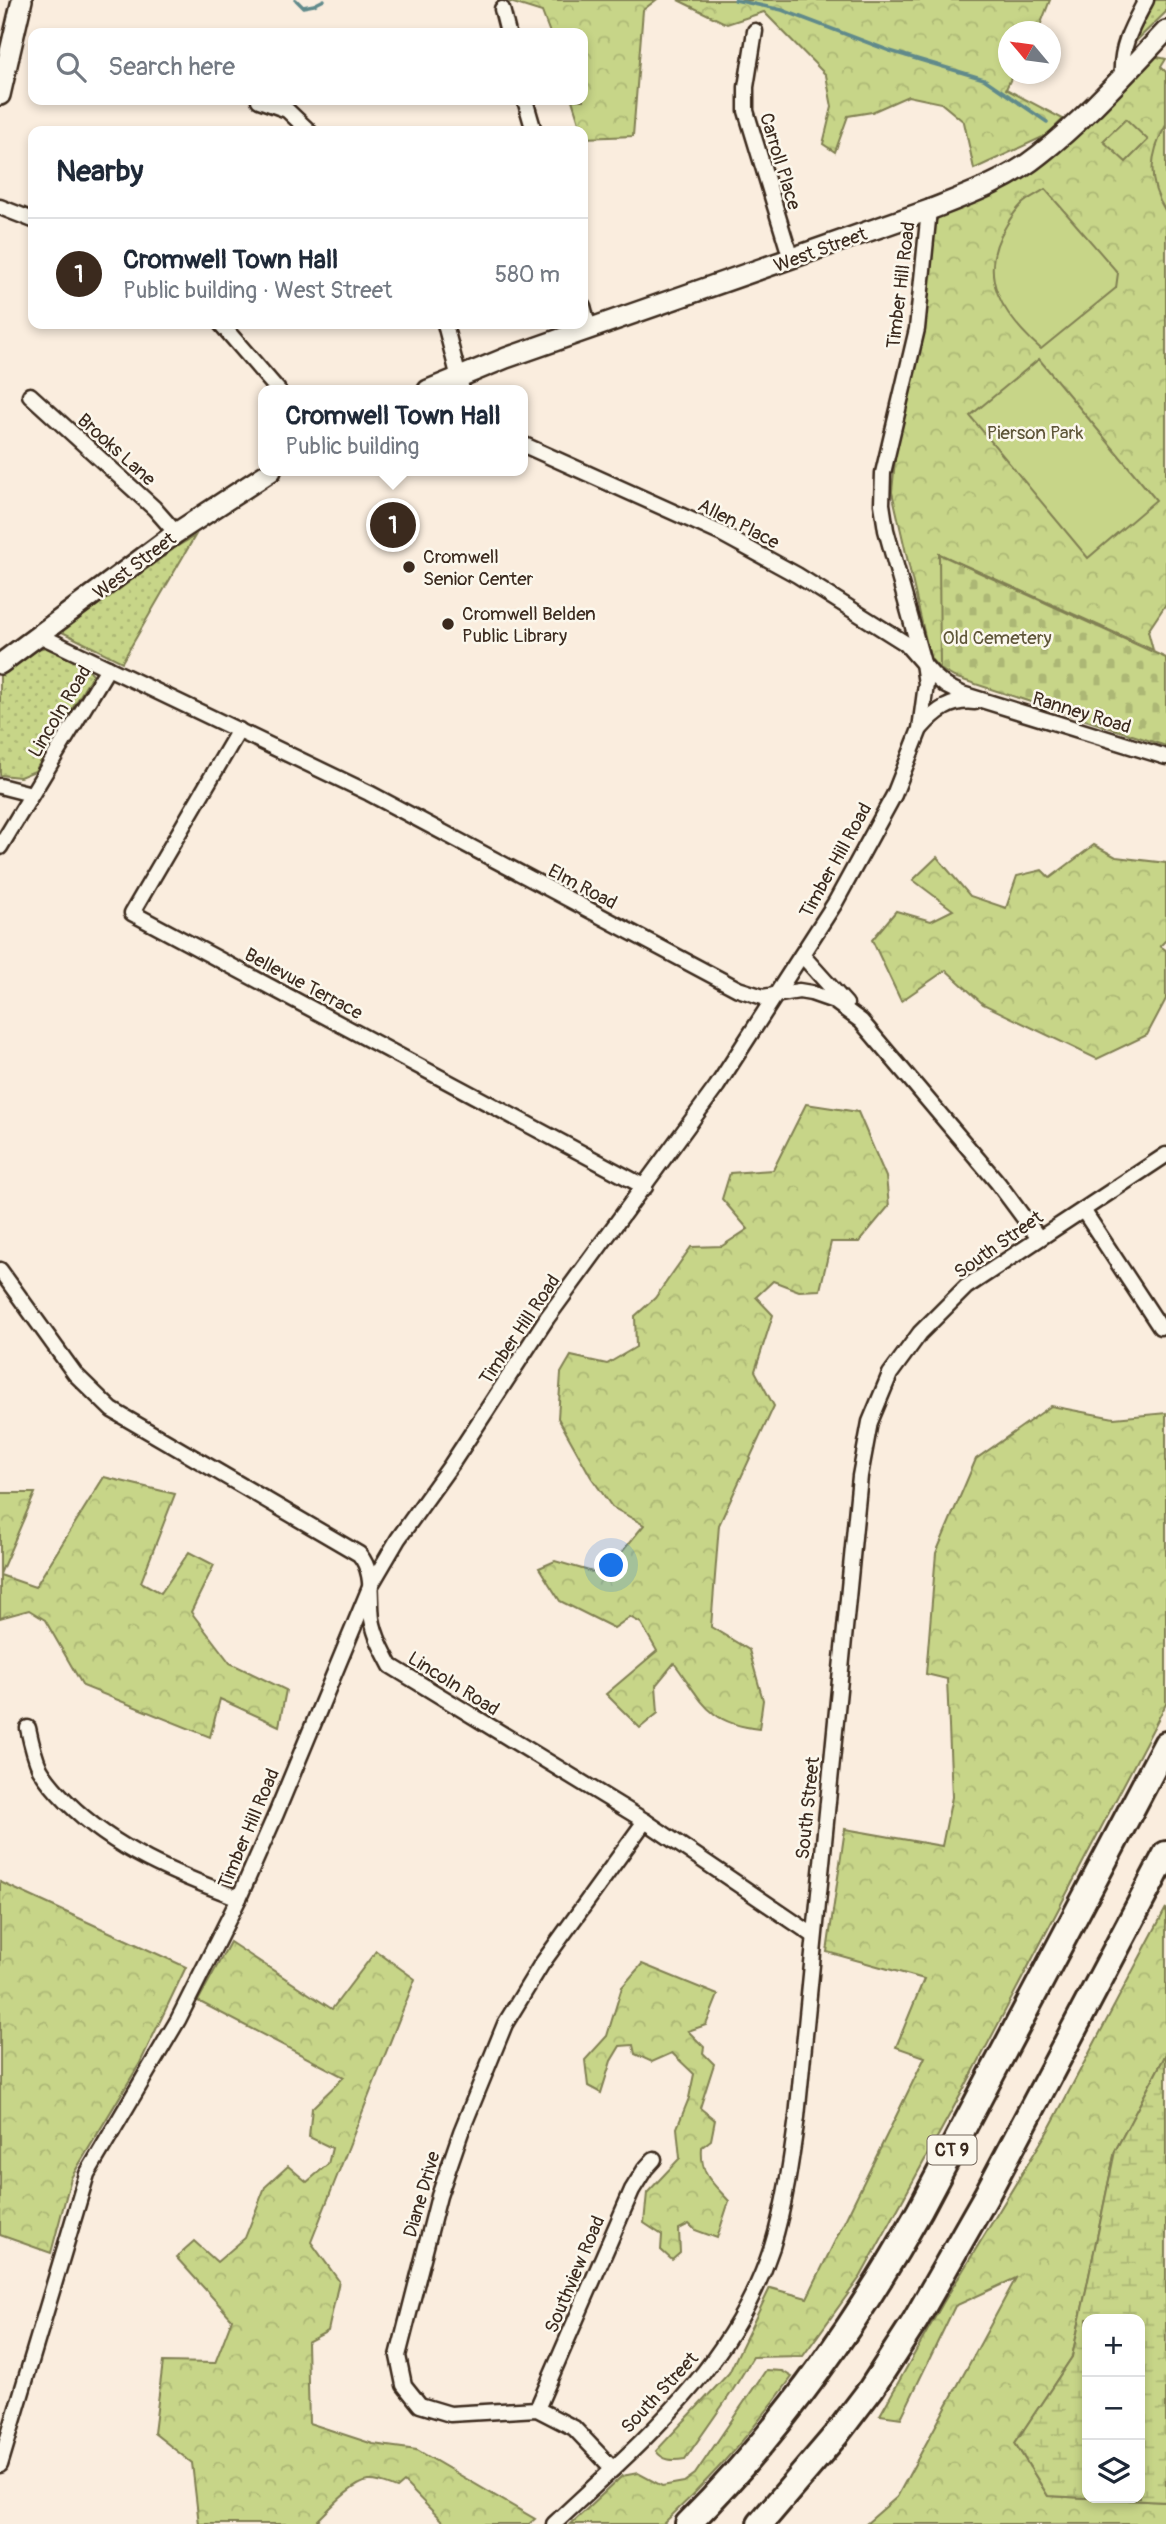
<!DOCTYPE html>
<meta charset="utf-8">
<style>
body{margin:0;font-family:Pangolin,sans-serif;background:#f6f6f7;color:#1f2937}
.controls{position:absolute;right:21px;bottom:21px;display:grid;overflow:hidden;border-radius:14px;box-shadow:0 4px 10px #0003}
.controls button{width:63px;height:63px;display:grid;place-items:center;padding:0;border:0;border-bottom:2px solid #e0e1e3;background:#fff;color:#1f2937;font:35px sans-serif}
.compass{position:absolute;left:998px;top:21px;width:63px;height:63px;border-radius:50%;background:#fff;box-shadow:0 4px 10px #0003;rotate:299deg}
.you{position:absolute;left:612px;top:1566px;width:24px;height:24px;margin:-18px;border:5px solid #fff;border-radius:50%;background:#1a73e8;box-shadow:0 0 0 10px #1a73e833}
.badge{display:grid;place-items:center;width:46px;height:46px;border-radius:50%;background:#3b2a1e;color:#fff;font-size:23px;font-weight:700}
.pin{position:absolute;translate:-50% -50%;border:4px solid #fff;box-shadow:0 2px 7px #0006}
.popup{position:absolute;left:258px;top:385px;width:270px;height:91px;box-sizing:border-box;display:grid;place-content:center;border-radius:14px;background:#fff;filter:drop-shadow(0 2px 5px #0005);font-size:23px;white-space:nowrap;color:#747a83}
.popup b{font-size:26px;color:#1f2937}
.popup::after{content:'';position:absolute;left:50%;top:100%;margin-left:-14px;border:14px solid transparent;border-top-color:#fff}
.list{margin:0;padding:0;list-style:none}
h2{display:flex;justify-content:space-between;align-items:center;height:91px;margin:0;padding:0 28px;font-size:30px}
h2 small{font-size:23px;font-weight:400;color:#747a83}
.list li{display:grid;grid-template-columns:46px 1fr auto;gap:21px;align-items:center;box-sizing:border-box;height:112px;padding:0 28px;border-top:2px solid #e0e1e3}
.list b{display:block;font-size:26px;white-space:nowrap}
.list p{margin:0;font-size:23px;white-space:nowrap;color:#747a83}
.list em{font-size:23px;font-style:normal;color:#747a83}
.icon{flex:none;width:38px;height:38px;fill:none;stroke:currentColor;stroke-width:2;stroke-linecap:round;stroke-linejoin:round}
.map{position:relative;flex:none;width:1166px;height:2524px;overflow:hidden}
.search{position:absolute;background:#fff;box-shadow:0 4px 10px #0003;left:28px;top:28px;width:560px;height:77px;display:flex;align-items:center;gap:18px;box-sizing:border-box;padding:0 24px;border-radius:14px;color:#747a83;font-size:26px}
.panel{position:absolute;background:#fff;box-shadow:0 4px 10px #0003;left:28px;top:126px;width:560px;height:203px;border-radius:14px}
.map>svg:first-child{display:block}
</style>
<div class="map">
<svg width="1166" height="2524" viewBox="0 0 1166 2524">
<defs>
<pattern id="grass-dots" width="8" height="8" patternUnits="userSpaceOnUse" patternTransform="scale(1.75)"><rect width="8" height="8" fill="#c7d588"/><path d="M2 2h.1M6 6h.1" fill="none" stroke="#acb775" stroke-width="1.8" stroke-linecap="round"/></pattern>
<pattern id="forest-crowns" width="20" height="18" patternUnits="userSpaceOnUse" patternTransform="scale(1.75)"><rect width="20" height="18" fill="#c7d588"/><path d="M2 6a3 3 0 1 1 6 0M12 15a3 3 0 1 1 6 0" fill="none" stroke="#acb775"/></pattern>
<pattern id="wetland-marsh" width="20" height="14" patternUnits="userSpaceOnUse" patternTransform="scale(1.75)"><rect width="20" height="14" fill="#c7d588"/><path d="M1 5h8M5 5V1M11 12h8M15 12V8" fill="none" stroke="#acb775"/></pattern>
<pattern id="cemetery-stones" width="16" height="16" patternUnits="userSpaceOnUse" patternTransform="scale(1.75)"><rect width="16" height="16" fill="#c7d588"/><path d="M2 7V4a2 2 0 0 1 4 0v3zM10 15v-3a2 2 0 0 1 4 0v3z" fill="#acb775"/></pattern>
</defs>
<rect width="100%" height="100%" fill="#faedde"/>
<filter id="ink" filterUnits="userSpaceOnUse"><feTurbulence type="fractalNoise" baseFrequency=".0143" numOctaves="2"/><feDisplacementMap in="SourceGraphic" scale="14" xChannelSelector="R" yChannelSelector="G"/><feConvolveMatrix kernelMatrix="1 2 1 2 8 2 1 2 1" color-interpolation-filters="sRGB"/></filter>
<g filter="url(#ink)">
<!-- grass -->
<g fill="url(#grass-dots)" stroke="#818053" stroke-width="2">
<path d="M1154,0H1166V12L1133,44L1131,42Z"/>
<path d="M195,536L122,662L58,630L164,554Z"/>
<path d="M47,647L84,664L93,674L35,771L20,777L0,775V675L37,649Z"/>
</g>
<!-- forest -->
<g fill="url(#forest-crowns)" stroke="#818053" stroke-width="2">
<path d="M510,0H656L643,10L633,136L584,138L572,100H583V33H550L542,12L510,2Z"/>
<path d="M678,0H1050L1038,31L1009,32V74H1023L1021,77L1013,74L1006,89L1063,119L1047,135L974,169L964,122L941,103L908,96L872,112L848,116L835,152L823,144L832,107L826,75L764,12L727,24Z"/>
<path d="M1153,56L1166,59L1161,67L1166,72V604L1148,631L1153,650L940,554V669L930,658L892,492L896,450L920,351L935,223L940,214L972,200Z"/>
<path d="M1094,845L1116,857L1166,863V940L1160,946L1166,950V999L1147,1035L1097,1059L983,1004L946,970L901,1001L872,940L896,911L931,921L953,910L913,880L937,857L970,896L1006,908L1017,876L1042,870L1050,878Z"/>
<path d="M806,1104L858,1112L886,1177L889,1206L859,1242H831L820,1290L799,1291L773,1281L756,1297L773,1315L755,1371L774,1406L719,1525L711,1627L749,1650L763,1700L759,1729C706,1723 703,1701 674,1663L656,1685L658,1713L640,1728L606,1694L657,1651L641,1623L630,1617L614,1628L560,1601L539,1568L555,1561L603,1575L644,1525L612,1507L591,1477L558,1418L561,1373L571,1356L607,1364L636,1347L635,1316L655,1298L691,1247L722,1246L748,1229L722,1199L730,1173L773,1170Z"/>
<path d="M1051,1406L1114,1418L1166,1413V1704L973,2072L861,2276L803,2356L753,2357L731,2393L685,2459C673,2461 663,2461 656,2451L729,2373L770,2288L807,2298L925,2057L896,2047L924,1979L827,1952L845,1829L942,1846L952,1797L947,1679L926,1674L936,1553L976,1459Z"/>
<path d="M104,1477L175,1494L141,1582L161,1593L189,1552L214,1565L191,1612L230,1663L286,1690L279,1726L220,1699L210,1737L83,1686L45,1620L29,1610L0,1618V1575L35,1587Z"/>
<path d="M0,1493H35L0,1574Z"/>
<path d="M0,1882L186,1967L140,2063L71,2178L51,2253L0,2235Z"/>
<path d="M1166,1908V2054L1115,2151L1072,2357L1015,2443L1048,2496L1166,2502V2524H866L897,2497L1016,2278L955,2306L901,2418L880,2415L943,2303L1049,2129Z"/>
<path d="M230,1942L332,2009L376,1951L415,1979L311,2242L339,2281L328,2331L307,2342L309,2423L373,2444L417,2450L535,2519L529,2524H445L404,2482L397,2488C388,2485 379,2480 369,2481C351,2483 327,2512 314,2524H199L192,2463L154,2433L163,2362L215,2363L232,2319L176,2257L194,2241L217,2262L245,2238L265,2187L288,2166L307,2182L328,2164L332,2148L309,2137L312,2108L344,2077L198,2001Z"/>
<path d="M642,1964L718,1995L706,2025L688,2031L704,2047L703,2053L714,2064L700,2108L715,2120L711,2140L702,2147C700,2175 711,2181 729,2201L717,2238L695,2230L689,2224L679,2229L680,2253L672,2260L661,2250L662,2235L644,2223L647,2193L680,2158L677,2128L689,2098L694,2074L672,2053L652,2062L635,2054L633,2045L620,2046L611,2061L601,2093L588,2086L585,2060L607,2036L622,1987Z"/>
<path d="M766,2370L782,2371L792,2377C754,2430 711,2479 663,2524H571L622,2476L638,2473L662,2486L684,2482L695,2474Z"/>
</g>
<!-- wetland -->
<path fill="url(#wetland-marsh)" stroke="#818053" stroke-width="2" fill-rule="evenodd" d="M1166,2054V2502L1048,2496L1015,2443L1072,2357L1115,2151ZM1087,2319H1140V2498H1087Z"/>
<!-- cemetery -->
<path fill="url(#cemetery-stones)" stroke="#818053" stroke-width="2" d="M939,554L1166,658V746L954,677L940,669Z"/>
<!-- garden -->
<g fill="#c7d588" stroke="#818053" stroke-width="2">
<path d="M1126,119L1148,140L1126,162L1103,141Z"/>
<path d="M1166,125V212C1147,182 1149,155 1166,125Z"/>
<path d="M1045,189L1118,273L1116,288L1041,349C1003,315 975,276 1006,226C1010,219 1016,210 1022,204C1028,198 1038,194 1045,189Z"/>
<path d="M1039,359L1156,500L1088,558L970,416Z"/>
</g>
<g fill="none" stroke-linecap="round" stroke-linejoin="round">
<!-- stream -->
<g stroke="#608a8b" stroke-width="3.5">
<path d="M296,0L303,7L314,5L324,0"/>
<path d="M735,0L782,10L890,51L984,79L1047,122"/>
</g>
<defs>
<g id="street">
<path d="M502,9L508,33"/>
<path d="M755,31L746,87V111L791,259"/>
<path d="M1122,75C1120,46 1133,25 1146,0"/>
<path d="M259,100L287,110L309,131"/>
<path d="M525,100L534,131"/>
<path d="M0,207L33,220"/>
<path d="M583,306L589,329"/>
<path d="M221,324L278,390"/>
<path d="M445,324L462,390"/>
<path d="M30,395L154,508L176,533"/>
<path d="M522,444L720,533L797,575L905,643L933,675L946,686L962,694L1166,757"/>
<path d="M39,635L369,793L738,989L763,997L799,991L811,993L834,1001L861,1021L998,1183L1038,1237"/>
<path d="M921,728C936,711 951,699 975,702"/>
<path d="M239,730L132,913L645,1187"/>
<path d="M0,786L31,794"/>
<path d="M0,847L108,668"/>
<path d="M802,955L846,1004"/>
<path d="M1083,1210L1160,1327"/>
<path d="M0,1270L75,1374L112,1410L359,1554C375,1573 369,1596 372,1619C375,1636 383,1651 391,1666L645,1821L813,1935"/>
<path d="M28,1728C31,1742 34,1756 40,1769C47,1781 57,1792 67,1802C115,1850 177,1875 239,1898"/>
<path d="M537,2409L632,2190L645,2169L654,2159"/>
<path d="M0,2465L87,2174L178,2020L239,1898L276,1814L371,1585L398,1539L451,1465L547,1318L717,1086L835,903L894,795L920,729L926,684L923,663L886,530L882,504L883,473L917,329L929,210"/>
<path d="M613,2469L574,2428L537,2409L450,2414L420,2405L404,2385L398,2356L439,2196L461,2132L505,2024L541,1965L645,1821"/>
<path d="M554,2524C642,2441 733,2367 772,2247C785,2205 791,2161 797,2117L860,1476L870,1422L890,1374L920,1333L966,1287L1166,1155"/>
</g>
<g id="secondary">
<path d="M0,95L22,0"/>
<path d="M428,390L506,358L929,210C967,195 1007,181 1039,155C1085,119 1126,73 1166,31"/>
<path d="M0,664L176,533L271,471"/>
</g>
<g id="highway">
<path d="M688,2524C781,2431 856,2325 920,2210L1166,1744"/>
<path d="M760,2524L836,2435L871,2389L915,2321L986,2196L1166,1854"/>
</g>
</defs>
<!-- street casing -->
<use href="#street" stroke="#3b2a1e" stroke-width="19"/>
<!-- secondary casing -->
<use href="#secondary" stroke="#3b2a1e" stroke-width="24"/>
<!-- highway casing -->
<use href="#highway" stroke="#3b2a1e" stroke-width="30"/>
<!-- street -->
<use href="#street" stroke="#fbf7ec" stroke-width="14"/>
<!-- secondary -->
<use href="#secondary" stroke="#fbf7ec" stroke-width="19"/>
<!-- highway -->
<use href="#highway" stroke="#fbf7ec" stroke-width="24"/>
</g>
</g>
<!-- markers -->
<g fill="#3b2a1e" stroke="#fbf7ec" stroke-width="2.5">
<circle cx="409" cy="567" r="7"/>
<circle cx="448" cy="624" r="7"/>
</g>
<g text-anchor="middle" stroke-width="5" stroke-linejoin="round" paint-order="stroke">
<!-- shield labels -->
<rect fill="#fbf7ec" stroke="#75685c" stroke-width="2" x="927.5" y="2135.5" width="49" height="29" rx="5"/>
<g font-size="18" font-weight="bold" fill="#3b2a1e">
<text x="952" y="2156">CT 9</text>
</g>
<!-- street labels -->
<g font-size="19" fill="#3b2a1e" stroke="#fbf7ec">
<text transform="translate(781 161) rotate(73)" y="7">Carroll Place</text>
<text transform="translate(820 249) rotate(-20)" y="7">West Street</text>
<text transform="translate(900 285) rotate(-83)" y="7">Timber Hill Road</text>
<text transform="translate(117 449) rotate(42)" y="7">Brooks Lane</text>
<text transform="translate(739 523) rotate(27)" y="7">Allen Place</text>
<text transform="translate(134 565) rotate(-37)" y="7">West Street</text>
<text transform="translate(59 711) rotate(-59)" y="7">Lincoln Road</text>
<text transform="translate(1082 712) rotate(17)" y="7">Ranney Road</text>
<text transform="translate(835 860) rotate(-61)" y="7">Timber Hill Road</text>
<text transform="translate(583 886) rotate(28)" y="7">Elm Road</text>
<text transform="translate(304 983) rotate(28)" y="7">Bellevue Terrace</text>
<text transform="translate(998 1244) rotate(-35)" y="7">South Street</text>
<text transform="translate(519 1329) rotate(-56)" y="7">Timber Hill Road</text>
<text transform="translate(454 1683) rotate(32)" y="7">Lincoln Road</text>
<text transform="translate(807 1808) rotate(-84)" y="7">South Street</text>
<text transform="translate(248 1828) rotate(-67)" y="7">Timber Hill Road</text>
<text transform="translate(421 2194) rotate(-74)" y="7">Diane Drive</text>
<text transform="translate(574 2274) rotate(-67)" y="7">Southview Road</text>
<text transform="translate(659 2392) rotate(-47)" y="7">South Street</text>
</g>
<!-- park labels -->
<g font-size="19" fill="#5e5538" stroke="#fbf7ec">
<text x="1035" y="439">Pierson Park</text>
<text x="997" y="644">Old Cemetery</text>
</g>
<!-- poi labels -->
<g font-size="19" fill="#3b2a1e" stroke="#fbf7ec" text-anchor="start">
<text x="423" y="563">Cromwell<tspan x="423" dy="22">Senior Center</tspan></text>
<text x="462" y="620">Cromwell Belden<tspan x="462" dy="22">Public Library</tspan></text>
</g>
</g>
</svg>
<div class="controls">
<button>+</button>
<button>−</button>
<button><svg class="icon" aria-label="layers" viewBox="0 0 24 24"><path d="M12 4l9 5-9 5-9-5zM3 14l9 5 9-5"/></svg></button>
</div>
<svg class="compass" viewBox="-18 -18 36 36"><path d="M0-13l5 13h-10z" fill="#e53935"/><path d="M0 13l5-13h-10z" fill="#747a83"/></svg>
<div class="you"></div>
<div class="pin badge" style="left:393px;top:525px">1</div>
<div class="popup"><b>Cromwell Town Hall</b>Public building</div>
<div class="search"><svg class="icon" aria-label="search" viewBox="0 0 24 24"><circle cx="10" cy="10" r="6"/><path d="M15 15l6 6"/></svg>Search here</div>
<section class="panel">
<h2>Nearby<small></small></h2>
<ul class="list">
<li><span class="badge">1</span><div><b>Cromwell Town Hall</b><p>Public building · West Street</p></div><em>580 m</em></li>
</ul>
</section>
</div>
